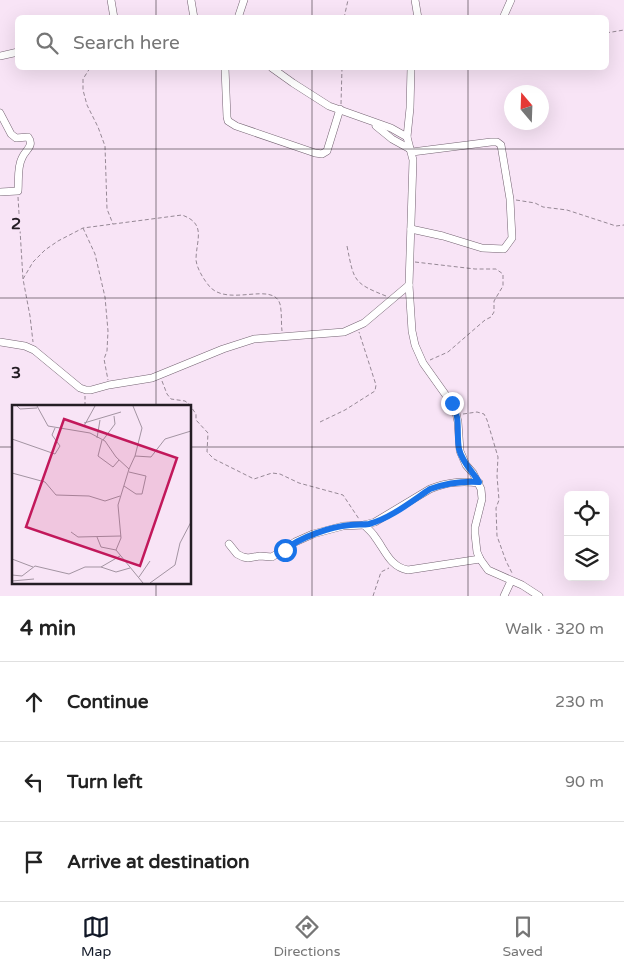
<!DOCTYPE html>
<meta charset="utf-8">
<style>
body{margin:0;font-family:"Varela Round",sans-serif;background:#f6f6f6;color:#222}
.controls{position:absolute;right:15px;bottom:15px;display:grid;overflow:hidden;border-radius:8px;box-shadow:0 5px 20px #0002}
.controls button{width:45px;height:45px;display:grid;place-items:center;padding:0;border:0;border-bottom:1px solid #e0e0e0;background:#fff;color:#222;font:25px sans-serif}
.compass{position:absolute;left:504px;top:85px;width:45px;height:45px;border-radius:50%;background:#fff;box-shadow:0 5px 20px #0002;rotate:341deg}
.stop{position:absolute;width:15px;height:15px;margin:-11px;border:4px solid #1a73e8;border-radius:50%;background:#fff}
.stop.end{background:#1a73e8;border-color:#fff;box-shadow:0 1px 5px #0008}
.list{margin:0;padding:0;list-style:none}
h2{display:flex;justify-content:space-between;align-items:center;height:65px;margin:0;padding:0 20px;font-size:21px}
h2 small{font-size:16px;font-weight:400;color:#767676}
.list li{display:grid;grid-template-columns:32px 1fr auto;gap:15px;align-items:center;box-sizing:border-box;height:80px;padding:0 20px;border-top:1px solid #e0e0e0}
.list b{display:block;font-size:19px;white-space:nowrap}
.list em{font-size:16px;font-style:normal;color:#767676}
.icon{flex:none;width:28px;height:28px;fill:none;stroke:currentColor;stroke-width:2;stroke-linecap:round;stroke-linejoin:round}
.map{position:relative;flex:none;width:624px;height:596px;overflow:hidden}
.search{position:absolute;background:#fff;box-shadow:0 5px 20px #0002;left:15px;right:15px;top:15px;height:55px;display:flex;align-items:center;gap:12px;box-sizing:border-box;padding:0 18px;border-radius:8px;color:#767676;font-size:19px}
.sheet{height:305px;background:#fff}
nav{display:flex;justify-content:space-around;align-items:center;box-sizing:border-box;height:70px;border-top:1px solid #e0e0e0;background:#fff;font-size:14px;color:#767676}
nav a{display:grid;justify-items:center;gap:2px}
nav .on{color:#111827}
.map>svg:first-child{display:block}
</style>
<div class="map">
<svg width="624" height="596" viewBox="0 0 624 596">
<rect width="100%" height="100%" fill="#f8e4f6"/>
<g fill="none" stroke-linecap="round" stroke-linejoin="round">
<defs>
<g id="street">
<path d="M111,0L114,18"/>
<path d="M191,0L194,18"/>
<path d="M415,0L418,18"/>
<path d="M238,18L244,0"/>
<path d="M503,18L511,0"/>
<path d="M0,56L18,52"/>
<path d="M225,68L227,117L228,121L236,126L315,153L322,154L327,151L340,109"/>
<path d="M272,68L293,83L329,106L391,128L407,137L413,160L409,285L412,331L415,345L423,363L455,408L458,422L460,451L466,465L473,473L481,489L482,499L475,527V534L477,552L480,559L488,570L522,585L539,596"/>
<path d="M0,113L11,134L16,138L28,137C35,146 25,150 22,158C17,167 19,181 18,191L0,192"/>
<path d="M376,126L392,139L410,149"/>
<path d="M407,137L410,108L411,68"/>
<path d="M411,229L443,236L482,248L504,249L512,238L511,219L510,199L501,145L497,142H491L412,152"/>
<path d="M0,342L25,346L34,350L80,388L86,390H91L109,385L152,378L223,349L254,339L344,332L364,323L409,285"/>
<path d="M364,525C368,529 372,532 375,537C385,550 390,567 408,570L480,559"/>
<path d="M229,544L237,554L243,557L248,558L260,556L272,557L295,542L313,534L343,526L364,525L375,522L430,489C447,482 461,481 479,483"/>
<path d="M504,596L511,581"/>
</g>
</defs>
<!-- street casing -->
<use href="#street" stroke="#746372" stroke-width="8"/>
<!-- path -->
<g stroke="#968895" stroke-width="1" stroke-dasharray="4 2.5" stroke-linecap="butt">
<path d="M344,18L348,0"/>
<path d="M606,33L624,30"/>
<path d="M90,68L83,79V90L87,105L98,127L105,146L107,209L113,224"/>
<path d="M341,104L342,68"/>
<path d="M18,197L23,279L30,316L33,342"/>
<path d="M516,200L535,203L543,207L567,210L616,226L624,225"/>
<path d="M83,228L95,254L105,297L108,331L107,351L104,359L108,380"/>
<path d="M347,246C354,281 353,283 386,296"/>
<path d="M415,262L475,269H496L503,274V286L494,301V312L491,317L485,320L448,352L430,360"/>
<path d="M23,279L33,262L45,250L58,241L83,228L182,215C207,224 196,240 196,260C197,269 204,280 210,287C229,307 273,281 280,304C282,312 281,323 282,331"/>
<path d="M162,381L167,394L171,399L185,401L189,404L196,414V420L208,433L207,452L214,459L254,479L272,473L280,474L299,483L343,495L359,519"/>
<path d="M85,406V396"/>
<path d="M463,414L477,412L484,414L487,420L498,457L497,476L499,500L496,508L497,536L506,561L512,573"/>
<path d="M320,422L345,410L375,391L376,385L359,332"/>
<path d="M373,596L381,572L389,568"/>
</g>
<!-- street -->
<use href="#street" stroke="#fff" stroke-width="7"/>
</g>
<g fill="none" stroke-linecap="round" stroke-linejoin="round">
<!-- route -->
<path stroke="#1a73e8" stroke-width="6" d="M285,550C300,537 330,527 350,525C356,524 363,525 369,524C391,518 412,501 430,489C447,483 461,481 479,482C472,471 462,462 459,449C456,433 461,418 452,403"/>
</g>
<!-- grid -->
<path fill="none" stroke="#241d24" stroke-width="1" stroke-opacity="0.55" d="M156,0V18M312,0V18M468,0V18M156,68V406M312,68V596M468,68V596M0,149H624M0,298H624M0,447H14M190,447H624M156,582V596"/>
<!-- overview -->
<g transform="translate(12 405)">
<rect width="179" height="179" fill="#f8e4f6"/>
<path fill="none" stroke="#a394a2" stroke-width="1" d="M5,1L8,4L25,3M25,1L36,21L78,28L93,36L104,52L117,64L106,100L109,133L104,145L131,178M121,1L130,23L123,51M72,18L109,7M72,21L83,1M85,33L88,15M0,34L43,49L48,41L40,30L43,23M90,35L86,51L101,62L107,55M91,35L103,19L102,11M117,64L123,51L139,52L153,34L179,26M0,68L33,77L44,90L77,91L93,96L108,91M112,81L124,89H130L134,71L117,67M59,127L66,132L109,131M85,132L89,142L104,145M0,154L21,162M89,162L104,167L118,163M0,170L10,171L23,161L57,169L73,162H89L108,151M127,172L138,156M0,176L22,174M138,178L163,160L168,138L179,117"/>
<path fill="#c2185b" fill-opacity="0.15" stroke="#c2185b" stroke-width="2.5" d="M52,14L165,53L128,161L14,122Z"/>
<rect width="179" height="179" fill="none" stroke="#241d24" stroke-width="2.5"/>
</g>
<g font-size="16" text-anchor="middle" font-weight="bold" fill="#241d24" stroke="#f8e4f6" stroke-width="5" stroke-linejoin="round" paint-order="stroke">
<text x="16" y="229">2</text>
<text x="16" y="378">3</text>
</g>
</svg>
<div class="controls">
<button><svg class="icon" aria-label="locate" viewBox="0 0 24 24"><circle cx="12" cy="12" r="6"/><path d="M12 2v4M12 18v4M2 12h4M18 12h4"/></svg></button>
<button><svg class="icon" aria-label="layers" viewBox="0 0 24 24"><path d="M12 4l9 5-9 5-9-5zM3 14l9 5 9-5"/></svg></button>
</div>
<svg class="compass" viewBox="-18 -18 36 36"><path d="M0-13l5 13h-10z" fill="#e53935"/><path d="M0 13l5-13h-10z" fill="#767676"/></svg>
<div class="stop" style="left:285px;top:550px"></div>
<div class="stop end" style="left:452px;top:403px"></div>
<div class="search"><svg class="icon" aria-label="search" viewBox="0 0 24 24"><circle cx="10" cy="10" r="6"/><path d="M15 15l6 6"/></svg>Search here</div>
</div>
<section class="sheet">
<h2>4 min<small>Walk · 320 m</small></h2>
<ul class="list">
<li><svg class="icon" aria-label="ahead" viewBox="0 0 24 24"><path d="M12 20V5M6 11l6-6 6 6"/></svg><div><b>Continue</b></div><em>230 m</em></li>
<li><svg class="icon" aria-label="left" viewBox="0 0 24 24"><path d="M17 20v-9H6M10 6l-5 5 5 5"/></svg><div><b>Turn left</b></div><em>90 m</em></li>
<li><svg class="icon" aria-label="arrive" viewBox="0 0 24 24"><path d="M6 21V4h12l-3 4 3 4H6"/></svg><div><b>Arrive at destination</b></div></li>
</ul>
</section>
<nav>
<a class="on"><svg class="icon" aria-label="map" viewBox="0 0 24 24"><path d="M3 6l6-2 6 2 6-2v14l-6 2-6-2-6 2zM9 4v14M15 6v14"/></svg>Map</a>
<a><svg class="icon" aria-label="directions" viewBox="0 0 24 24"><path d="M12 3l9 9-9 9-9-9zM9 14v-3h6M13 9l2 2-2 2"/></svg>Directions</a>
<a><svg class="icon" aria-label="saved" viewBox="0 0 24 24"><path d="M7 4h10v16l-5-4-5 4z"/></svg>Saved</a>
</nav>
